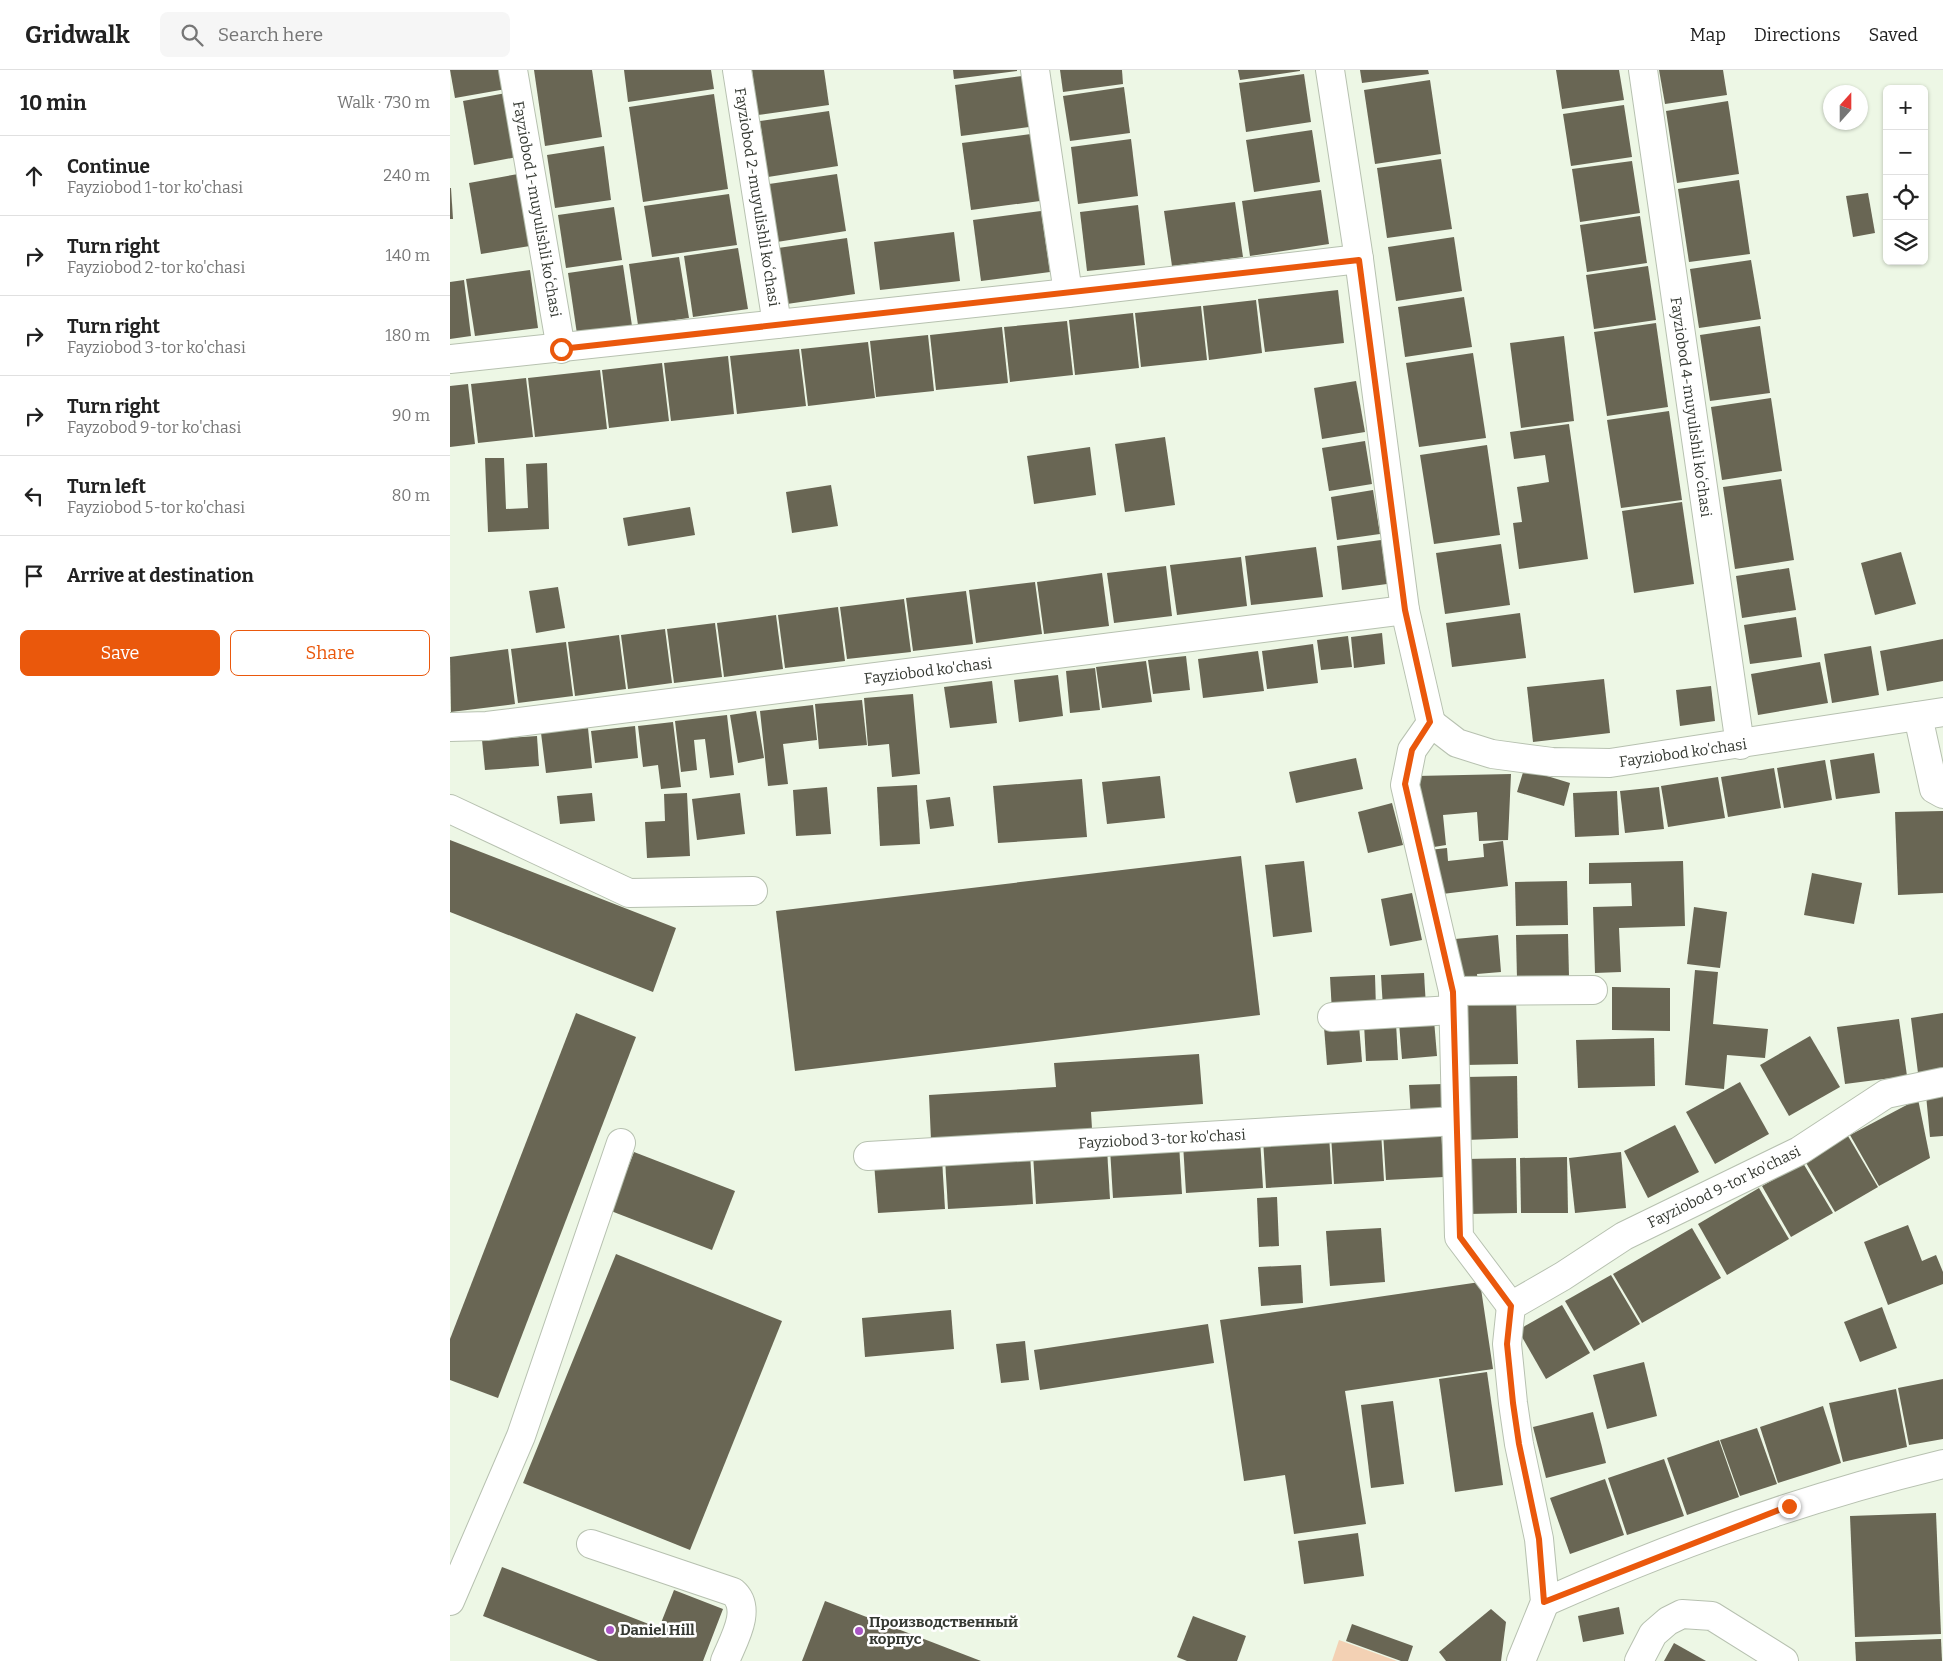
<!DOCTYPE html>
<meta charset="utf-8">
<style>
body{margin:0;font-family:Bitter,serif;background:#f6f6f6;color:#222}
.controls{position:absolute;right:15px;top:15px;display:grid;overflow:hidden;border-radius:8px;box-shadow:0 1px 4px #0004}
.controls button{width:45px;height:45px;display:grid;place-items:center;padding:0;border:0;border-bottom:1px solid #e0e0e0;background:#fff;color:#222;font:25px sans-serif}
.compass{position:absolute;left:1373px;top:15px;width:45px;height:45px;border-radius:50%;background:#fff;box-shadow:0 1px 4px #0004;rotate:21deg}
.stop{position:absolute;width:15px;height:15px;margin:-11px;border:4px solid #ea580c;border-radius:50%;background:#fff}
.stop.end{background:#ea580c;border-color:#fff;box-shadow:0 1px 5px #0008}
.list{margin:0;padding:0;list-style:none}
h2{display:flex;justify-content:space-between;align-items:center;height:65px;margin:0;padding:0 20px;font-size:21px}
h2 small{font-size:16px;font-weight:400;color:#767676}
.list li{display:grid;grid-template-columns:32px 1fr auto;gap:15px;align-items:center;box-sizing:border-box;height:80px;padding:0 20px;border-top:1px solid #e0e0e0}
.list b{display:block;font-size:19px;white-space:nowrap}
.list p{margin:0;font-size:16px;white-space:nowrap;color:#767676}
.list em{font-size:16px;font-style:normal;color:#767676}
.actions{display:flex;gap:10px;padding:15px 20px}
.actions a{flex:1;padding:11px 0;border:1px solid #ea580c;border-radius:8px;text-align:center;font-size:18px;color:#ea580c}
.actions .main{background:#ea580c;color:#fff}
.icon{flex:none;width:28px;height:28px;fill:none;stroke:currentColor;stroke-width:2;stroke-linecap:round;stroke-linejoin:round}
.map{position:relative;flex:none;width:1493px;height:1591px;overflow:hidden}
header{display:flex;align-items:center;gap:30px;box-sizing:border-box;height:70px;padding:0 25px;background:#fff;border-bottom:1px solid #e0e0e0}
header strong{font-size:24px}
nav{display:flex;gap:28px;margin-inline-start:auto;font-size:18px}
.search{width:350px;height:45px;background:#f6f6f6;display:flex;align-items:center;gap:12px;box-sizing:border-box;padding:0 18px;border-radius:8px;color:#767676;font-size:19px}
main{display:flex}
aside{flex:1;background:#fff}
.map>svg:first-child{display:block}
</style>
<header>
<strong>Gridwalk</strong>
<div class="search"><svg class="icon" aria-label="search" viewBox="0 0 24 24"><circle cx="10" cy="10" r="6"/><path d="M15 15l6 6"/></svg>Search here</div>
<nav><a>Map</a><a>Directions</a><a>Saved</a></nav>
</header>
<main>
<aside>
<h2>10 min<small>Walk · 730 m</small></h2>
<ul class="list">
<li><svg class="icon" aria-label="ahead" viewBox="0 0 24 24"><path d="M12 20V5M6 11l6-6 6 6"/></svg><div><b>Continue</b><p>Fayziobod 1-tor ko'chasi</p></div><em>240 m</em></li>
<li><svg class="icon" aria-label="right" viewBox="0 0 24 24"><path d="M7 20v-9h11M14 6l5 5-5 5"/></svg><div><b>Turn right</b><p>Fayziobod 2-tor ko'chasi</p></div><em>140 m</em></li>
<li><svg class="icon" aria-label="right" viewBox="0 0 24 24"><path d="M7 20v-9h11M14 6l5 5-5 5"/></svg><div><b>Turn right</b><p>Fayziobod 3-tor ko'chasi</p></div><em>180 m</em></li>
<li><svg class="icon" aria-label="right" viewBox="0 0 24 24"><path d="M7 20v-9h11M14 6l5 5-5 5"/></svg><div><b>Turn right</b><p>Fayzobod 9-tor ko'chasi</p></div><em>90 m</em></li>
<li><svg class="icon" aria-label="left" viewBox="0 0 24 24"><path d="M17 20v-9H6M10 6l-5 5 5 5"/></svg><div><b>Turn left</b><p>Fayziobod 5-tor ko'chasi</p></div><em>80 m</em></li>
<li><svg class="icon" aria-label="arrive" viewBox="0 0 24 24"><path d="M6 21V4h12l-3 4 3 4H6"/></svg><div><b>Arrive at destination</b></div></li>
</ul>
<div class="actions"><a class="main">Save</a><a>Share</a></div>
</aside>
<div class="map">
<svg width="1493" height="1591" viewBox="0 0 1493 1591">
<rect width="100%" height="100%" fill="#edf7e5"/>
<!-- green -->
<path fill="#f3d1b4" d="M889,1570L947,1591H882Z"/>
<!-- building -->
<g fill="#696654">
<path d="M0,0H52L56,19L5,28Z"/>
<path d="M84,0H142L152,67L95,76Z"/>
<path d="M174,0H261L264,19L178,32Z"/>
<path d="M302,0H374L379,35L308,45Z"/>
<path d="M503,0H567V1L504,9Z"/>
<path d="M610,0H672L673,14L613,22Z"/>
<path d="M788,0H850V1L790,10Z"/>
<path d="M910,0H978L979,4L912,13Z"/>
<path d="M1106,0H1169L1174,30L1112,39Z"/>
<path d="M1209,0H1273L1277,25L1215,34Z"/>
<path d="M854,4L861,52L796,62L789,13Z"/>
<path d="M572,6L579,57L511,66L505,15Z"/>
<path d="M980,10L991,84L925,94L914,20Z"/>
<path d="M674,17L680,63L620,71L613,26Z"/>
<path d="M56,23L67,87L24,95L13,31Z"/>
<path d="M264,24L278,119L193,132L179,37Z"/>
<path d="M1278,31L1289,104L1227,113L1216,41Z"/>
<path d="M1174,35L1182,87L1121,96L1113,44Z"/>
<path d="M379,41L388,96L318,107L310,51Z"/>
<path d="M862,60L870,112L804,122L796,70Z"/>
<path d="M581,64L590,131L521,140L512,73Z"/>
<path d="M681,69L688,126L628,134L621,77Z"/>
<path d="M154,76L161,130L105,138L97,85Z"/>
<path d="M991,89L1002,159L937,168L927,98Z"/>
<path d="M1182,91L1190,143L1130,152L1122,99Z"/>
<path d="M68,104L80,176L31,184L19,113Z"/>
<path d="M387,104L396,161L327,172L319,114Z"/>
<path d="M1289,110L1300,184L1239,192L1228,119Z"/>
<path d="M0,118H1L3,149H0Z"/>
<path d="M871,120L879,174L800,186L792,131Z"/>
<path d="M1418,123L1425,163L1403,167L1396,126Z"/>
<path d="M279,124L287,175L202,187L194,136Z"/>
<path d="M785,132L793,187L722,196L714,141Z"/>
<path d="M688,135L695,195L637,201L630,142Z"/>
<path d="M164,137L172,190L116,198L108,145Z"/>
<path d="M591,141L600,202L531,211L523,150Z"/>
<path d="M1190,146L1197,193L1137,202L1130,155Z"/>
<path d="M504,162L510,211L430,220L424,172Z"/>
<path d="M1004,167L1012,221L946,231L938,177Z"/>
<path d="M397,168L405,224L337,234L328,178Z"/>
<path d="M288,178L298,239L243,247L234,186Z"/>
<path d="M229,187L239,248L188,255L179,194Z"/>
<path d="M1301,190L1311,249L1249,258L1240,199Z"/>
<path d="M173,195L182,256L127,264L118,203Z"/>
<path d="M1198,196L1206,250L1144,259L1136,205Z"/>
<path d="M80,200L88,258L25,266L16,209Z"/>
<path d="M14,210L21,266L0,269V212Z"/>
<path d="M888,220L894,273L815,282L808,229Z"/>
<path d="M1014,227L1022,277L955,287L948,237Z"/>
<path d="M806,230L812,283L759,290L753,236Z"/>
<path d="M751,236L757,290L691,297L685,243Z"/>
<path d="M683,243L689,298L625,305L619,250Z"/>
<path d="M617,251L623,305L560,312L554,257Z"/>
<path d="M1206,253L1218,337L1157,346L1144,262Z"/>
<path d="M1310,256L1320,323L1260,331L1250,265Z"/>
<path d="M552,257L558,313L486,320L480,265Z"/>
<path d="M478,265L484,321L426,327L420,271Z"/>
<path d="M1114,266L1124,351L1071,358L1060,273Z"/>
<path d="M418,272L425,328L358,336L351,279Z"/>
<path d="M349,279L356,336L287,344L280,286Z"/>
<path d="M1023,283L1036,368L969,377L956,293Z"/>
<path d="M278,286L284,344L221,351L214,293Z"/>
<path d="M212,293L219,351L159,358L152,300Z"/>
<path d="M150,300L157,359L85,367L78,308Z"/>
<path d="M76,308L83,367L28,373L21,314Z"/>
<path d="M906,311L915,362L872,369L864,318Z"/>
<path d="M18,314L25,374L0,377V316Z"/>
<path d="M1321,328L1332,401L1272,410L1261,337Z"/>
<path d="M1219,341L1232,430L1171,438L1157,350Z"/>
<path d="M1119,354L1138,489L1069,499L1063,453L1072,452L1067,417L1099,412L1095,385L1064,389L1060,362Z"/>
<path d="M715,367L725,435L675,442L665,374Z"/>
<path d="M915,371L922,414L879,421L872,378Z"/>
<path d="M1037,375L1050,465L984,474L970,385Z"/>
<path d="M640,377L646,425L584,434L577,386Z"/>
<path d="M35,388H54L56,439L78,438L76,394L97,393L99,459L38,462Z"/>
<path d="M1331,409L1344,490L1285,499L1273,417Z"/>
<path d="M381,415L388,456L342,463L336,422Z"/>
<path d="M923,420L930,464L887,470L881,427Z"/>
<path d="M1232,432L1244,514L1184,523L1172,441Z"/>
<path d="M240,437L245,465L178,476L173,448Z"/>
<path d="M931,470L937,514L892,520L887,476Z"/>
<path d="M1051,474L1060,535L995,544L986,483Z"/>
<path d="M866,477L873,527L801,535L795,486Z"/>
<path d="M1451,482L1466,534L1425,545L1411,493Z"/>
<path d="M791,487L797,536L727,545L720,495Z"/>
<path d="M716,496L722,546L664,553L657,503Z"/>
<path d="M1339,498L1346,540L1292,548L1286,506Z"/>
<path d="M652,503L659,556L594,564L587,512Z"/>
<path d="M585,512L592,564L526,573L519,520Z"/>
<path d="M108,517L115,558L86,563L79,521Z"/>
<path d="M516,521L523,574L463,581L456,528Z"/>
<path d="M454,529L461,582L397,589L390,537Z"/>
<path d="M388,537L395,591L335,598L328,545Z"/>
<path d="M1070,543L1076,588L1002,597L996,553Z"/>
<path d="M326,545L333,599L274,607L267,553Z"/>
<path d="M1346,547L1352,587L1300,594L1294,555Z"/>
<path d="M265,553L272,607L224,613L217,559Z"/>
<path d="M215,559L222,613L178,619L171,565Z"/>
<path d="M932,563L935,594L904,598L901,567Z"/>
<path d="M169,565L176,619L125,626L118,572Z"/>
<path d="M898,566L902,597L871,600L867,570Z"/>
<path d="M1493,569V611L1437,621L1430,581Z"/>
<path d="M116,572L123,626L68,633L61,579Z"/>
<path d="M863,574L868,613L817,619L812,581Z"/>
<path d="M1421,576L1429,625L1382,633L1374,584Z"/>
<path d="M58,579L65,634L1,642L0,587Z"/>
<path d="M808,581L814,621L753,628L748,589Z"/>
<path d="M736,586L740,620L703,624L698,590Z"/>
<path d="M696,591L702,632L652,638L646,597Z"/>
<path d="M1370,592L1378,633L1308,645L1301,604Z"/>
<path d="M645,598L650,640L620,643L616,601Z"/>
<path d="M608,605L613,646L569,652L564,610Z"/>
<path d="M1154,609L1160,663L1083,672L1077,617Z"/>
<path d="M542,611L547,653L500,658L494,617Z"/>
<path d="M1261,616L1265,651L1230,656L1226,620Z"/>
<path d="M463,624L470,704L442,707L439,674L418,676L414,628Z"/>
<path d="M412,630L417,675L369,679L365,634Z"/>
<path d="M363,635L367,670L333,674L338,714L318,716L310,641Z"/>
<path d="M306,641L314,688L288,693L280,645Z"/>
<path d="M277,645L284,705L260,708L255,669L244,670L247,700L231,702L225,651Z"/>
<path d="M223,652L231,717L211,719L208,695L193,697L188,656Z"/>
<path d="M185,656L188,688L145,693L141,661Z"/>
<path d="M138,658L142,698L96,703L91,663Z"/>
<path d="M87,666L89,696L35,700L32,670Z"/>
<path d="M1424,683L1430,723L1386,729L1380,690Z"/>
<path d="M906,688L913,719L846,733L839,702Z"/>
<path d="M1375,690L1382,730L1334,738L1327,698Z"/>
<path d="M1324,698L1331,738L1278,747L1271,707Z"/>
<path d="M1074,699L1120,713L1114,736L1067,722Z"/>
<path d="M1061,704L1058,770L1029,771L1027,742L993,745L996,775L978,778L966,706Z"/>
<path d="M710,706L715,748L657,754L652,712Z"/>
<path d="M1268,707L1275,748L1218,757L1211,716Z"/>
<path d="M632,709L637,767L548,773L543,716Z"/>
<path d="M467,715L470,774L430,776L427,717Z"/>
<path d="M377,717L381,764L346,766L343,720Z"/>
<path d="M1209,717L1214,759L1175,763L1170,721Z"/>
<path d="M1167,721L1169,765L1125,767L1123,723Z"/>
<path d="M142,723L145,751L110,754L107,726Z"/>
<path d="M237,723L240,786L197,788L195,752L215,751L214,724Z"/>
<path d="M290,723L295,764L247,770L242,729Z"/>
<path d="M500,727L504,756L480,759L476,730Z"/>
<path d="M942,733L953,775L918,783L908,742Z"/>
<path d="M1493,741V823L1448,825L1445,742Z"/>
<path d="M0,770L226,858L203,922L0,842Z"/>
<path d="M1053,771L1058,816L984,825L979,780L997,778L998,791L1034,787L1033,774Z"/>
<path d="M791,786L810,945L345,1001L326,841Z"/>
<path d="M854,791L862,862L823,867L815,795Z"/>
<path d="M1233,791L1235,856L1169,858L1171,902L1145,903L1143,837L1182,836L1181,813L1139,814V793Z"/>
<path d="M1362,803L1412,813L1404,854L1354,845Z"/>
<path d="M1117,811L1118,855L1066,856L1065,812Z"/>
<path d="M962,823L972,870L940,876L931,829Z"/>
<path d="M1244,837L1277,842L1270,898L1237,894Z"/>
<path d="M1118,864L1119,907L1067,909L1066,865Z"/>
<path d="M1048,865L1051,902L1027,904L1028,913L1009,915L1005,869Z"/>
<path d="M1245,900L1268,902L1263,954L1318,959L1315,988L1277,985L1274,1019L1235,1015Z"/>
<path d="M974,903L976,937L933,939L931,905Z"/>
<path d="M925,905L926,939L882,942L880,907Z"/>
<path d="M1162,917L1220,918V961L1162,960Z"/>
<path d="M1066,930L1068,994L1014,995L1013,931Z"/>
<path d="M126,943L186,967L48,1328L0,1310V1269Z"/>
<path d="M1493,943V999L1468,1003L1461,948Z"/>
<path d="M1449,949L1457,1006L1395,1014L1387,957Z"/>
<path d="M984,950L987,986L952,989L949,953Z"/>
<path d="M946,953L948,990L916,991L914,954Z"/>
<path d="M909,955L912,992L877,995L874,957Z"/>
<path d="M1360,966L1390,1017L1339,1046L1310,995Z"/>
<path d="M1204,968L1205,1016L1128,1018L1126,970Z"/>
<path d="M749,984L753,1034L641,1042L642,1059L481,1070L479,1025L606,1017L604,993Z"/>
<path d="M1067,1006L1068,1068L1016,1070L1015,1007Z"/>
<path d="M1290,1012L1319,1064L1265,1094L1236,1042Z"/>
<path d="M994,1014L995,1047L961,1048L959,1015Z"/>
<path d="M1493,1024V1066L1480,1067L1476,1025Z"/>
<path d="M1468,1029L1480,1088L1429,1116L1400,1065Z"/>
<path d="M1225,1055L1249,1102L1198,1128L1174,1081Z"/>
<path d="M991,1059L994,1107L936,1110L933,1062Z"/>
<path d="M931,1062L934,1111L884,1114L881,1065Z"/>
<path d="M879,1065L882,1114L816,1118L813,1069Z"/>
<path d="M1398,1066L1428,1117L1385,1142L1355,1091Z"/>
<path d="M810,1069L813,1118L736,1123L733,1074Z"/>
<path d="M729,1074L732,1124L663,1128L660,1079Z"/>
<path d="M657,1079L660,1129L586,1134L583,1083Z"/>
<path d="M184,1082L285,1121L262,1180L161,1141Z"/>
<path d="M1171,1082L1176,1138L1125,1143L1119,1088Z"/>
<path d="M580,1084L583,1134L498,1139L495,1089Z"/>
<path d="M1117,1087L1118,1143H1071L1070,1088Z"/>
<path d="M1066,1088L1067,1143L1018,1144L1016,1089Z"/>
<path d="M492,1089L495,1139L428,1143L424,1093Z"/>
<path d="M1353,1093L1383,1143L1341,1167L1312,1116Z"/>
<path d="M1309,1118L1339,1169L1277,1205L1248,1154Z"/>
<path d="M827,1127L829,1176L809,1177L807,1128Z"/>
<path d="M1458,1155L1472,1191L1486,1185L1493,1202V1214L1438,1235L1414,1172Z"/>
<path d="M931,1158L935,1212L880,1216L876,1161Z"/>
<path d="M1242,1158L1271,1208L1192,1253L1163,1204Z"/>
<path d="M166,1184L332,1251L240,1480L73,1413Z"/>
<path d="M851,1195L853,1233L811,1236L808,1197Z"/>
<path d="M1161,1205L1190,1254L1144,1281L1115,1231Z"/>
<path d="M1030,1212L1043,1299L895,1321L916,1454L844,1464L835,1405L794,1411L770,1250Z"/>
<path d="M1112,1235L1140,1283L1096,1309L1068,1260Z"/>
<path d="M1432,1237L1447,1278L1410,1292L1394,1252Z"/>
<path d="M501,1240L504,1279L415,1287L412,1248Z"/>
<path d="M758,1254L764,1293L590,1320L584,1280Z"/>
<path d="M575,1271L579,1310L551,1313L546,1274Z"/>
<path d="M1194,1292L1207,1346L1157,1359L1143,1305Z"/>
<path d="M1037,1302L1053,1415L1005,1422L989,1309Z"/>
<path d="M1493,1309V1369L1459,1375L1448,1318Z"/>
<path d="M1446,1319L1457,1377L1393,1392L1379,1333Z"/>
<path d="M943,1331L954,1414L921,1418L911,1335Z"/>
<path d="M1373,1336L1391,1393L1328,1413L1310,1357Z"/>
<path d="M1143,1342L1156,1393L1096,1408L1083,1357Z"/>
<path d="M1307,1358L1327,1414L1290,1426L1270,1370Z"/>
<path d="M1269,1370L1289,1427L1237,1445L1217,1388Z"/>
<path d="M1214,1389L1234,1446L1177,1465L1158,1408Z"/>
<path d="M1155,1409L1174,1465L1120,1484L1100,1428Z"/>
<path d="M1486,1443L1491,1564L1405,1567L1400,1446Z"/>
<path d="M908,1463L914,1506L854,1514L848,1471Z"/>
<path d="M52,1497L209,1558L224,1520L273,1539L253,1591H148L33,1546Z"/>
<path d="M375,1531L531,1591H352Z"/>
<path d="M1169,1537L1174,1564L1133,1572L1128,1546Z"/>
<path d="M1041,1539L1056,1552L1051,1591H996L989,1582Z"/>
<path d="M743,1546L796,1566L787,1591H737L727,1587Z"/>
<path d="M902,1554L963,1576L958,1591H951L896,1571Z"/>
<path d="M1491,1569L1492,1591H1406L1405,1572Z"/>
<path d="M1224,1573L1256,1591H1214Z"/>
</g>
<g fill="none" stroke-linecap="round" stroke-linejoin="round">
<defs>
<g id="minor">
<path d="M63,0L111,279"/>
<path d="M287,0L327,254"/>
<path d="M585,0L618,223"/>
<path d="M880,0L909,189L955,540L981,653"/>
<path d="M1193,0L1290,675"/>
<path d="M0,289L618,223L909,189"/>
<path d="M1468,646L1484,719L1493,724"/>
<path d="M981,653L962,680L955,715L1003,921L1009,1167L1061,1236"/>
<path d="M981,653L1007,673L1042,684L1102,692L1160,693L1493,642"/>
<path d="M0,657L37,656L955,540"/>
<path d="M0,739L179,823L303,821"/>
<path d="M1003,921L1143,920"/>
<path d="M882,947L1003,940"/>
<path d="M418,1086L1006,1051"/>
<path d="M1061,1236L1113,1206L1174,1166L1349,1081L1436,1024L1493,1012"/>
<path d="M1061,1236L1057,1274L1063,1333L1069,1374L1089,1469L1095,1532L1071,1591"/>
<path d="M141,1474L283,1522C303,1539 283,1571 275,1591"/>
<path d="M0,1531L71,1366L171,1073"/>
<path d="M1095,1532C1223,1475 1356,1427 1493,1394"/>
<path d="M1189,1591L1203,1564L1218,1551L1232,1544L1262,1546L1334,1591"/>
</g>
</defs>
<!-- minor casing -->
<use href="#minor" stroke="#b7c1b0" stroke-width="30"/>
<!-- minor -->
<use href="#minor" stroke="#fff" stroke-width="28"/>
</g>
<g fill="none" stroke-linecap="round" stroke-linejoin="round">
<!-- route -->
<path stroke="#ea580c" stroke-width="6" d="M111,279L909,190L955,540L980,652L962,680L955,714L1003,922L1010,1167L1061,1236L1057,1274L1063,1333L1069,1374L1089,1469L1094,1532L1339,1436"/>
</g>
<!-- markers -->
<g fill="#aa56c5" stroke="#fff" stroke-width="2">
<circle cx="160" cy="1560" r="5"/>
<circle cx="409" cy="1561" r="5"/>
</g>
<g text-anchor="middle" stroke-width="5" stroke-linejoin="round" paint-order="stroke">
<!-- street labels -->
<g font-size="15" fill="#353932" stroke="#fff">
<text transform="translate(307 127) rotate(81)" y="5">Fayziobod 2-muyulishli koʻchasi</text>
<text transform="translate(87 139) rotate(80)" y="5">Fayziobod 1-muyulishli koʻchasi</text>
<text transform="translate(1241 337) rotate(82)" y="5">Fayziobod 4-muyulishli koʻchasi</text>
<text transform="translate(478 601) rotate(-7)" y="5">Fayziobod ko'chasi</text>
<text transform="translate(1233 683) rotate(-8)" y="5">Fayziobod ko'chasi</text>
<text transform="translate(712 1069) rotate(-3)" y="5">Fayziobod 3-tor ko'chasi</text>
<text transform="translate(1274 1117) rotate(-26)" y="5">Fayziobod 9-tor ko'chasi</text>
</g>
<!-- poi labels -->
<g font-size="15" font-weight="bold" fill="#353932" stroke="#fff" text-anchor="start">
<text x="419" y="1557">Производственный<tspan x="419" dy="17">корпус</tspan></text>
<text x="170" y="1565">Daniel Hill</text>
</g>
</g>
</svg>
<div class="controls">
<button>+</button>
<button>−</button>
<button><svg class="icon" aria-label="locate" viewBox="0 0 24 24"><circle cx="12" cy="12" r="6"/><path d="M12 2v4M12 18v4M2 12h4M18 12h4"/></svg></button>
<button><svg class="icon" aria-label="layers" viewBox="0 0 24 24"><path d="M12 4l9 5-9 5-9-5zM3 14l9 5 9-5"/></svg></button>
</div>
<svg class="compass" viewBox="-18 -18 36 36"><path d="M0-13l5 13h-10z" fill="#e53935"/><path d="M0 13l5-13h-10z" fill="#767676"/></svg>
<div class="stop" style="left:111px;top:279px"></div>
<div class="stop end" style="left:1339px;top:1436px"></div>
</div>
</main>
